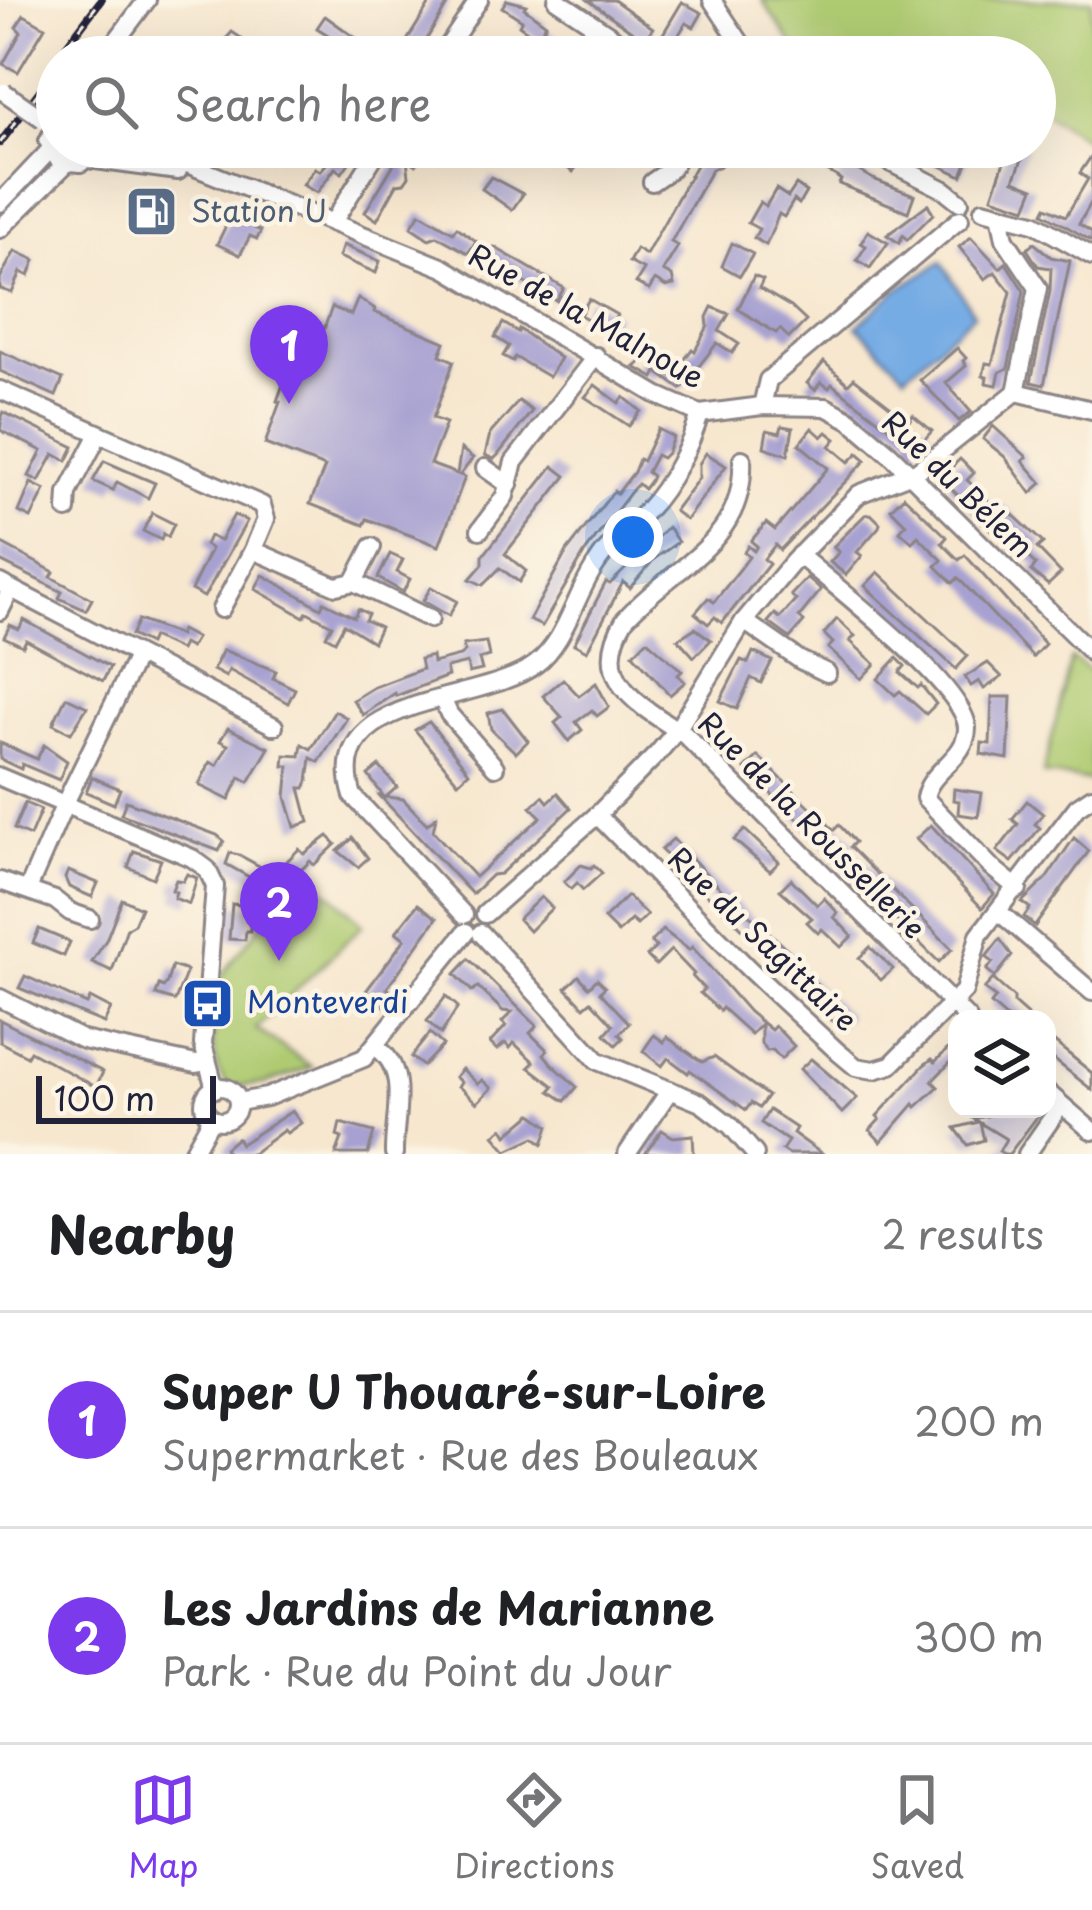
<!DOCTYPE html>
<meta charset="utf-8">
<style>
body{margin:0;font-family:"Playpen Sans",sans-serif;background:#f2f2f2;color:#202124}
.controls{position:absolute;right:36px;bottom:36px;display:grid;overflow:hidden;border-radius:24px;box-shadow:0 12px 48px #0002}
.controls button{width:108px;height:108px;display:grid;place-items:center;padding:0;border:0;border-bottom:3px solid #e0e0e0;background:#fff;color:#202124;font:60px sans-serif}
.scale{position:absolute;left:36px;bottom:30px;width:180px;box-sizing:border-box;padding-left:12px;border:6px solid #22223b;border-top:0;font-size:33px;line-height:42px;white-space:nowrap;color:#22223b;-webkit-text-stroke:9px #fcf5e5;paint-order:stroke}
.you{position:absolute;left:633px;top:537px;width:42px;height:42px;margin:-30px;border:9px solid #fff;border-radius:50%;background:#1a73e8;box-shadow:0 0 0 18px #1a73e833}
.badge{display:grid;place-items:center;width:78px;height:78px;border-radius:50%;background:#7c3aed;color:#fff;font-size:39px;font-weight:700}
.pin{position:absolute;translate:-50% -99px;filter:drop-shadow(0 3px 6px #0008)}
.pin::after{content:'';position:absolute;top:63px;width:42px;height:36px;background:inherit;clip-path:polygon(0 0,100% 0,50% 100%)}
.list{margin:0;padding:0;list-style:none}
h2{display:flex;justify-content:space-between;align-items:center;height:156px;margin:0;padding:0 48px;font-size:51px}
h2 small{font-size:39px;font-weight:400;color:#757577}
.list li{display:grid;grid-template-columns:78px 1fr auto;gap:36px;align-items:center;box-sizing:border-box;height:216px;padding:0 48px;border-top:3px solid #e0e0e0}
.list b{display:block;font-size:45px;white-space:nowrap}
.list p{margin:0;font-size:39px;white-space:nowrap;color:#757577}
.list em{font-size:39px;font-style:normal;color:#757577}
.icon{flex:none;width:66px;height:66px;fill:none;stroke:currentColor;stroke-width:2;stroke-linecap:round;stroke-linejoin:round}
.map{position:relative;flex:none;width:1092px;height:1154px;overflow:hidden}
.search{position:absolute;background:#fff;box-shadow:0 12px 48px #0002;left:36px;right:36px;top:36px;height:132px;display:flex;align-items:center;gap:30px;box-sizing:border-box;padding:0 42px;border-radius:66px;color:#757577;font-size:45px}
.sheet{height:588px;background:#fff}
nav{display:flex;justify-content:space-around;align-items:center;box-sizing:border-box;height:168px;border-top:3px solid #e0e0e0;background:#fff;font-size:33px;color:#757577}
nav a{display:grid;justify-items:center;gap:6px}
nav .on{color:#7c3aed}
.map>svg:first-child{display:block}
</style>
<div class="map">
<svg width="1092" height="1154" viewBox="0 0 1092 1154">
<rect width="100%" height="100%" fill="#fcf5e5"/>
<filter id="ink" filterUnits="userSpaceOnUse"><feTurbulence type="fractalNoise" baseFrequency=".00833" numOctaves="2"/><feDisplacementMap in="SourceGraphic" scale="24" xChannelSelector="R" yChannelSelector="G"/><feConvolveMatrix kernelMatrix="1 2 1 2 8 2 1 2 1" color-interpolation-filters="sRGB"/></filter>
<filter id="wash" filterUnits="userSpaceOnUse"><feTurbulence type="fractalNoise" baseFrequency=".004" numOctaves="4" result="noise"/><feDisplacementMap in="SourceGraphic" scale="48" xChannelSelector="R" yChannelSelector="G"/><feGaussianBlur stdDeviation="2.7" result="paint"/><feColorMatrix in="noise" values="0 0 0 0 0 0 0 0 0 0 0 0 0 0 0 0 0 1.4 0 .05"/><feComposite in="paint" operator="in"/></filter>
<g filter="url(#wash)">
<rect width="100%" height="100%" fill="#f7e7cf"/>
<!-- green -->
<g fill="#afcb72" stroke="#687656" stroke-width="3">
<path d="M762,0H1092V144L1035,105V57H801Z"/>
<path d="M1071,658L1092,672V781L1043,774Z"/>
<path d="M300,873L334,896L363,925L256,1029L312,1067L264,1084L228,1087L218,1071L213,1044L216,983Z"/>
</g>
<!-- water -->
<path fill="#76ace4" stroke="#4c6790" stroke-width="3" d="M942,262L974,314L905,375L857,326L898,289Z"/>
<g id="blocks">
<!-- building -->
<g fill="#a7a1d1">
<path d="M432,0H450L416,57H397Z"/>
<path d="M507,0L526,5L524,8L546,24L543,28L570,46L562,57L519,25L522,20L502,7Z"/>
<path d="M588,0H614L653,28L644,40Z"/>
<path d="M682,2L702,13L694,27L686,23L675,41L663,34Z"/>
<path d="M24,15L45,27L18,72L3,64L21,32L16,27Z"/>
<path d="M325,16L367,46L360,57H321L328,47L322,43L328,35L317,28Z"/>
<path d="M232,32L241,38L238,43L259,57H232L219,47Z"/>
<path d="M404,147H428L416,165L407,159L409,176L404,183L397,184L377,220L365,212Z"/>
<path d="M562,147H576L584,155L573,172L554,159Z"/>
<path d="M706,147H722L719,153L725,158L720,166L712,169L671,242L678,246L663,271L672,276L674,285L666,287L655,280L649,290L636,283L644,270L629,262L636,249L646,255Z"/>
<path d="M782,147H818L873,179L914,195L908,212L839,184L841,180L836,176Z"/>
<path d="M928,147H973L962,176L924,158Z"/>
<path d="M1009,147H1027L1014,180L1034,188L1026,208L992,197Z"/>
<path d="M340,149L353,157L342,173L335,168L317,193L303,185L315,168L320,171Z"/>
<path d="M1092,155V201L1079,224L1092,232V241L1043,213L1046,207L1066,216L1088,179L1080,173Z"/>
<path d="M491,177L523,194L512,210L482,189Z"/>
<path d="M796,185L806,192L799,204L794,200L784,217L779,214L766,245L754,238L759,229L748,223L760,202L766,206L776,189L788,197Z"/>
<path d="M928,204L933,214L907,240L903,235L899,243L887,235Z"/>
<path d="M235,207L258,218L254,228L261,231L257,239L250,236L240,255L217,244Z"/>
<path d="M420,213L453,232L457,227L476,241L468,253L437,236L429,239L411,227Z"/>
<path d="M868,231L888,243L870,268L857,260L866,246L861,243Z"/>
<path d="M971,237L1000,268L1006,263L1024,291L1008,368L1000,372L997,385L986,383L987,377L983,376L986,363L992,364L1011,292L995,272L985,279L959,247Z"/>
<path d="M732,243L753,254L740,276L722,266Z"/>
<path d="M1034,243L1051,257L1070,261L1044,385L1031,382L1050,291L1051,268L1038,266L1027,249Z"/>
<path d="M343,245L380,261L376,273L339,257Z"/>
<path d="M494,247L564,288L557,301L485,260Z"/>
<path d="M15,251L35,260L29,276L21,272L12,293L0,289V278Z"/>
<path d="M754,276L763,280L759,288L791,307L806,321L789,338L780,329L776,333L738,309Z"/>
<path d="M358,298L375,309L374,312L445,342L440,355L454,361L433,418L446,423L430,464L457,474L461,449L473,458L460,475L465,477L439,546L367,519L364,525L310,504L325,467L265,444L280,402L277,401L285,379L289,381L310,324L324,329L332,307L351,315Z"/>
<path d="M589,299L617,315L608,330L580,315Z"/>
<path d="M712,307L729,314L719,331L739,344L732,353L717,343L681,389L657,372L654,378L635,367L649,355L676,372L692,349L695,351L708,326L707,317Z"/>
<path d="M503,323L518,332L519,329L560,358L549,377L515,357L513,361L503,356L509,346L495,337Z"/>
<path d="M957,348L966,358L963,361L966,366L946,383L971,412L959,421L920,380Z"/>
<path d="M0,351L63,379L56,396L0,371Z"/>
<path d="M824,362L848,384L854,378L909,421L913,415L932,431L914,451L906,444L910,438L892,423L888,427L832,384L829,388L821,382L815,390L807,383Z"/>
<path d="M595,385L619,403L624,397L641,411L629,426L585,397Z"/>
<path d="M519,401L532,411L498,455L494,459L485,455L490,434Z"/>
<path d="M3,412L74,447L67,461L54,454L39,481L29,476L42,451L0,430Z"/>
<path d="M782,426L793,428L788,455L764,447L767,430L780,433Z"/>
<path d="M993,426L1027,457L1023,461L1042,483L1031,493L1005,457L983,439Z"/>
<path d="M812,428L822,437L827,432L836,439L830,446L849,462L858,453L866,460L780,550L775,545L764,559L769,564L722,623L715,617L708,624L695,613L708,598L714,602L740,569L749,557L744,552L748,546L754,551L757,546L751,541L766,523L775,530L828,468L799,444Z"/>
<path d="M658,429L673,437L667,453L662,458L656,455L647,472L652,476L650,481L644,489L638,484L633,489L585,552L542,626L529,620L567,551L614,491L617,494L634,472L639,459L643,461Z"/>
<path d="M706,453L726,466L686,520L674,511L699,478V464Z"/>
<path d="M960,459L974,473L967,480L998,510L1003,505L1043,543L1037,548L1061,573L1048,585L1031,571L1036,565L1019,548L1014,553L1006,545L1013,537L999,523L991,530L948,485L955,478L948,471Z"/>
<path d="M104,461L155,483L148,498L117,482L113,490L93,481Z"/>
<path d="M553,466L566,476L505,554L526,571L519,582L500,568L483,585L470,579L483,564V556Z"/>
<path d="M31,483L45,490L31,518L19,512Z"/>
<path d="M904,496L947,537L942,543L959,560L965,555L1045,644L1033,657L958,578L953,583L936,566L942,560L918,536L912,542L900,531L906,524L891,509Z"/>
<path d="M152,513L174,524L168,537L163,534L161,540L143,531Z"/>
<path d="M871,514L880,523L879,527L857,552L862,556L846,575L830,562L839,552L833,547L865,515Z"/>
<path d="M234,515L247,521L204,597L191,590L211,549L205,545L209,536L220,541Z"/>
<path d="M668,527L678,542L654,559L630,588L623,582L587,651L574,644L606,582L610,584Z"/>
<path d="M0,543L54,572L51,577L92,599L86,610L59,598L62,592L0,561Z"/>
<path d="M390,554L403,560L397,572L410,579L403,592L378,578Z"/>
<path d="M878,572L968,656L956,669L865,586Z"/>
<path d="M263,575L321,608L324,602L354,617L358,609L368,614L365,620L380,627L373,642L344,624L335,641L326,636L332,625L307,612L304,617L255,589Z"/>
<path d="M807,578L821,590L799,617L804,622L790,638L768,622L775,614L780,618L796,600L791,595Z"/>
<path d="M431,587L457,601L449,616L423,601Z"/>
<path d="M837,619L855,636L850,641L875,664L861,679L828,648L833,643L824,634Z"/>
<path d="M24,620L110,667L103,681L26,640L23,646L4,637L10,625L19,629Z"/>
<path d="M138,620L179,635L181,630L196,638L190,648L183,644L180,650L152,637L149,644L131,635Z"/>
<path d="M695,628L711,640L694,657L678,639Z"/>
<path d="M647,640L682,671L678,675L685,682L670,695L633,654Z"/>
<path d="M486,642L489,656L479,659L482,670L469,673L467,663L446,668L448,676L396,696L395,693L363,715L353,700L374,687L422,669L420,659L432,656L433,663L460,656L465,652L463,645Z"/>
<path d="M223,650L276,671L273,678L295,689L288,703L229,670L226,677L213,670Z"/>
<path d="M753,652L772,661L761,683L751,678L737,709L720,701L741,660L748,663Z"/>
<path d="M897,658L905,666L900,672L918,688L921,685L936,704L926,714L900,691L895,695L878,679Z"/>
<path d="M988,663L1002,677L984,689L979,681L971,686L965,677Z"/>
<path d="M563,679L579,696L596,683L609,707L597,716L592,710L576,722L582,730L569,741L555,723L562,717L543,696Z"/>
<path d="M66,697L87,707L71,733L53,724Z"/>
<path d="M992,697H1011L1008,759L981,754L982,743L990,744Z"/>
<path d="M503,709L528,741L516,753L491,729L488,713Z"/>
<path d="M335,711L347,718L319,762L311,758L308,781L305,788H300L309,822L295,827L286,797L289,766H284L285,755L300,756L302,744L311,749Z"/>
<path d="M429,722L469,772L458,782L415,730Z"/>
<path d="M228,728L269,748L249,782L240,777L229,800L199,785L210,762L217,765L228,745L220,741Z"/>
<path d="M0,743L37,759L44,745L67,761L59,780L22,764L21,769L0,759Z"/>
<path d="M758,756L834,830L839,825L855,842L850,847L952,949L939,962L828,853L831,850L745,769Z"/>
<path d="M379,766L397,787L386,797L403,799L427,824L436,817L433,831L475,877L541,817L531,807L543,796L548,802L558,793L571,808L500,874L492,875L472,894L380,796L384,797L368,775Z"/>
<path d="M92,777L120,789L114,804L86,792Z"/>
<path d="M954,789L982,793L978,817L958,814L959,801L953,800Z"/>
<path d="M126,801L217,835L224,841L219,851L121,814Z"/>
<path d="M1027,801L1043,814L1035,824L1040,828L1012,862L997,851L1018,824L1012,819Z"/>
<path d="M25,803L41,810L30,836L14,829Z"/>
<path d="M931,825L994,894L982,908L916,839Z"/>
<path d="M745,830L779,862L770,871L734,840Z"/>
<path d="M328,836L336,844L314,865L310,861L299,872L291,867L279,894L226,864L230,853L239,855L274,874L299,849L304,854Z"/>
<path d="M353,838L368,858L358,867L338,851Z"/>
<path d="M1074,838L1089,851L1035,926L1024,917L1030,908L1022,902L1046,879Z"/>
<path d="M673,839L724,892L795,956L783,968L661,850Z"/>
<path d="M134,851L161,860L153,878L128,867Z"/>
<path d="M581,865L591,868L594,865L602,873L583,890L577,883L571,889L564,882Z"/>
<path d="M68,871L98,883L92,897L69,887L65,878Z"/>
<path d="M187,874L197,878L189,904L174,898L176,892L172,890L176,880L183,881Z"/>
<path d="M791,879L817,905L824,898L838,913L834,917L852,936L841,947L822,929L818,933L807,922L812,918L780,890Z"/>
<path d="M627,896L647,915L637,925L631,920L618,933L604,919Z"/>
<path d="M541,897L552,908L529,931L518,919Z"/>
<path d="M122,899L141,908L134,924L127,928L112,971L92,962L106,940Z"/>
<path d="M232,904L250,906V931H246L245,940L229,939Z"/>
<path d="M418,904L437,918L387,988L394,994L385,1006L366,991L405,939L396,932Z"/>
<path d="M39,929L70,942L64,956L33,943Z"/>
<path d="M663,930L689,950L692,947L749,1012L771,1030L775,1026L794,1046L781,1059L773,1050L767,1051L761,1044V1024L751,1034L722,1008L720,1011L700,993L704,989L692,976L694,974L671,950L656,965L647,956L656,947L651,942Z"/>
<path d="M1000,939L1012,956L995,977L987,970L993,962L986,957Z"/>
<path d="M870,947L893,969L881,980L859,958Z"/>
<path d="M469,959L537,1026L530,1033L547,1050L544,1054L551,1063L577,1087L565,1101L550,1091L554,1086L529,1067L534,1062L514,1043L510,1048L505,1043L497,1050L490,1043L506,1026L502,1022L512,1012L503,1011L478,987L472,991L455,974Z"/>
<path d="M172,966L187,971L175,1001L156,995L159,985L164,987L167,982Z"/>
<path d="M803,971L849,1016L838,1027L792,981Z"/>
<path d="M25,976L87,1004L90,998L111,1009L104,1023L19,988Z"/>
<path d="M579,976L589,987L597,979L605,987L600,992L629,1023L619,1034L623,1038L616,1045L605,1034L613,1025L605,1016L591,1001L584,1007L566,988Z"/>
<path d="M993,979L1014,998V1003L1032,1019H1008L991,1004L996,998L984,989Z"/>
<path d="M446,996L458,1007L441,1034L427,1021Z"/>
<path d="M0,1020L103,1072L96,1087L30,1051L27,1056L0,1042Z"/>
<path d="M430,1033L443,1045L423,1066L411,1057Z"/>
<path d="M654,1035L664,1042L667,1037L702,1062L714,1057L768,1096L759,1108L751,1103L746,1110L690,1070L688,1073L668,1058L662,1066L643,1051Z"/>
<path d="M1047,1036L1092,1073V1090L1047,1054Z"/>
<path d="M957,1040V1056L932,1081L938,1087L916,1107L914,1104L881,1142L870,1130L880,1119L877,1116L924,1065L932,1059L935,1062Z"/>
<path d="M811,1059L857,1098L842,1113L800,1069Z"/>
<path d="M462,1069L478,1084L482,1080L491,1088L477,1103L458,1086L461,1082L455,1077Z"/>
<path d="M989,1109H1033L1040,1113L1009,1154H1004L999,1151L1006,1139L980,1123L984,1140L968,1145L955,1128L979,1122L974,1119L991,1115Z"/>
<path d="M769,1110L796,1128L793,1133L822,1154H788L782,1150L788,1141L761,1123Z"/>
<path d="M292,1111L301,1123L287,1133L284,1130L252,1154H227L225,1148L237,1138L241,1144Z"/>
<path d="M532,1114L549,1126L543,1144L535,1137L507,1150L494,1135L503,1128L507,1135Z"/>
<path d="M340,1123L374,1132L368,1154H336L342,1138L337,1136Z"/>
<path d="M662,1130L673,1137L693,1135L694,1154H645Z"/>
</g>
</g>
</g>
<g filter="url(#ink)">
<use href="#blocks" fill-opacity="0" stroke="#8c8485" stroke-width="3"/>
<g fill="none" stroke-linecap="round" stroke-linejoin="round">
<defs>
<g id="minor">
<path d="M557,0L614,38L616,45L609,56L602,57L592,49V25"/>
<path d="M712,0L750,57"/>
<path d="M104,57L147,0"/>
<path d="M441,57L479,0"/>
<path d="M57,123L48,141L59,161L81,163L96,147"/>
<path d="M110,147L185,163L444,268L657,395L700,414L762,406L826,407L850,420L890,454L1092,653"/>
<path d="M515,147L520,157"/>
<path d="M859,147L945,190L960,202"/>
<path d="M88,159L178,171"/>
<path d="M652,182L671,169L684,147"/>
<path d="M0,203L50,150"/>
<path d="M983,210L1034,223L1092,256"/>
<path d="M1000,214L1005,239L1038,288L1016,392"/>
<path d="M333,222L380,147"/>
<path d="M0,229L66,164"/>
<path d="M0,390L262,505L266,519L253,550L336,586L354,582L372,547"/>
<path d="M1016,392L1092,410"/>
<path d="M762,406L768,380L960,219"/>
<path d="M742,459C746,544 674,564 625,619C588,681 641,706 685,735L968,1019"/>
<path d="M485,468L509,485"/>
<path d="M67,510L68,493L99,434"/>
<path d="M480,530L505,496L514,462L596,356"/>
<path d="M799,555C833,585 966,687 967,728C967,759 929,770 925,798L990,866L1018,889"/>
<path d="M354,582L430,619"/>
<path d="M0,583L274,726"/>
<path d="M221,609L253,550"/>
<path d="M0,611L11,589"/>
<path d="M744,621L800,660L827,673"/>
<path d="M442,698L449,714L495,767"/>
<path d="M0,777L192,858L207,869L215,886L203,1044L215,1089"/>
<path d="M597,815L749,969L838,1052L856,1067L874,1070L891,1065L964,991L979,935L1077,807L1092,797"/>
<path d="M0,881L55,900L70,912L90,919"/>
<path d="M28,889L67,799L137,656"/>
<path d="M999,912L1092,992"/>
<path d="M485,914L597,815L658,753L677,730L744,621L793,562L859,494L917,471L1016,392"/>
<path d="M464,915L353,796C320,692 482,706 536,664C567,640 575,594 597,563C609,543 632,527 647,510C670,486 691,445 700,414"/>
<path d="M481,933L598,1061L701,1103L731,1126L755,1154"/>
<path d="M0,998L83,1040L196,1064L207,1062"/>
<path d="M376,1047C411,1070 393,1118 394,1154"/>
<circle cx="221" cy="1104" r="17"/>
<path d="M1047,1092L1092,1131"/>
<path d="M238,1102L267,1097L364,1058L466,932"/>
<path d="M192,1154L212,1118"/>
<path d="M627,1154L670,1090"/>
<path d="M1027,1154L1061,1105"/>
</g>
</defs>
<!-- minor casing -->
<use href="#minor" stroke="#8c8485" stroke-width="22"/>
<!-- minor -->
<use href="#minor" stroke="#fff" stroke-width="16"/>
<defs>
<g id="rail">
<path d="M58,57L101,0"/>
<path d="M0,143L57,68"/>
</g>
</defs>
<!-- rail casing -->
<use href="#rail" stroke="#22223b" stroke-width="8"/>
<!-- rail -->
<use href="#rail" stroke="#fcf5e5" stroke-width="3" stroke-dasharray="9" stroke-linecap="butt"/>
<defs>
<path id="minor-bridge" d="M4,92L43,119"/>
</defs>
<!-- minor-bridge casing -->
<use href="#minor-bridge" stroke="#8c8485" stroke-width="22" stroke-linecap="butt"/>
<!-- minor-bridge -->
<use href="#minor-bridge" stroke="#fff" stroke-width="16"/>
</g>
</g>
<!-- icons -->
<defs>
<symbol id="fuel-square" viewBox="-11 -11 22 22"><rect x="-9" y="-9" width="18" height="18" rx="4" fill="#5c6f8a" stroke="#fcf5e5"/><path d="M-5.5-6h7V0h2V4h1.3V-2.5L3-4.5l.8-.8L6-3V5H2.5V1h-1V6h-7ZM-4.2-4.7v3.2H.2V-4.7Z" fill="#fff"/></symbol>
<symbol id="bus-square" viewBox="-11 -11 22 22"><rect x="-9" y="-9" width="18" height="18" rx="4" fill="#1a4fb4" stroke="#fcf5e5"/><path d="M-5-6H5V4H4V6H2V4H-2V6H-4V4H-5ZM-3.5-4V0h7V-4ZM-3.5 1.2v1.5H-2V1.2ZM2 1.2v1.5H3.5V1.2Z" fill="#fff"/></symbol>
</defs>
<g fill-rule="evenodd">
<use href="#fuel-square" x="122" y="182" width="59" height="59"/>
<use href="#bus-square" x="178" y="974" width="59" height="59"/>
</g>
<g text-anchor="middle" stroke-width="9" stroke-linejoin="round" paint-order="stroke">
<!-- service labels -->
<g font-size="30" fill="#4e5e75" stroke="#fcf5e5" text-anchor="start">
<text x="191" y="222">Station U</text>
</g>
<!-- street labels -->
<g font-size="30" fill="#22223b" stroke="#fcf5e5">
<text transform="translate(586 317) rotate(29)" y="10">Rue de la Malnoue</text>
<text transform="translate(957 485) rotate(44)" y="10">Rue du Bélem</text>
<text transform="translate(811 826) rotate(45)" y="10">Rue de la Roussellerie</text>
<text transform="translate(762 940) rotate(44)" y="10">Rue du Sagittaire</text>
</g>
<!-- transit labels -->
<g font-size="30" fill="#164399" stroke="#fcf5e5" text-anchor="start">
<text x="247" y="1013">Monteverdi</text>
</g>
</g>
</svg>
<div class="controls">
<button><svg class="icon" aria-label="layers" viewBox="0 0 24 24"><path d="M12 4l9 5-9 5-9-5zM3 14l9 5 9-5"/></svg></button>
</div>
<div class="scale">100 m</div>
<div class="you"></div>
<div class="pin badge" style="left:289px;top:404px">1</div>
<div class="pin badge" style="left:279px;top:961px">2</div>
<div class="search"><svg class="icon" aria-label="search" viewBox="0 0 24 24"><circle cx="10" cy="10" r="6"/><path d="M15 15l6 6"/></svg>Search here</div>
</div>
<section class="sheet">
<h2>Nearby<small>2 results</small></h2>
<ul class="list">
<li><span class="badge">1</span><div><b>Super U Thouaré-sur-Loire</b><p>Supermarket · Rue des Bouleaux</p></div><em>200 m</em></li>
<li><span class="badge">2</span><div><b>Les Jardins de Marianne</b><p>Park · Rue du Point du Jour</p></div><em>300 m</em></li>
</ul>
</section>
<nav>
<a class="on"><svg class="icon" aria-label="map" viewBox="0 0 24 24"><path d="M3 6l6-2 6 2 6-2v14l-6 2-6-2-6 2zM9 4v14M15 6v14"/></svg>Map</a>
<a><svg class="icon" aria-label="directions" viewBox="0 0 24 24"><path d="M12 3l9 9-9 9-9-9zM9 14v-3h6M13 9l2 2-2 2"/></svg>Directions</a>
<a><svg class="icon" aria-label="saved" viewBox="0 0 24 24"><path d="M7 4h10v16l-5-4-5 4z"/></svg>Saved</a>
</nav>
